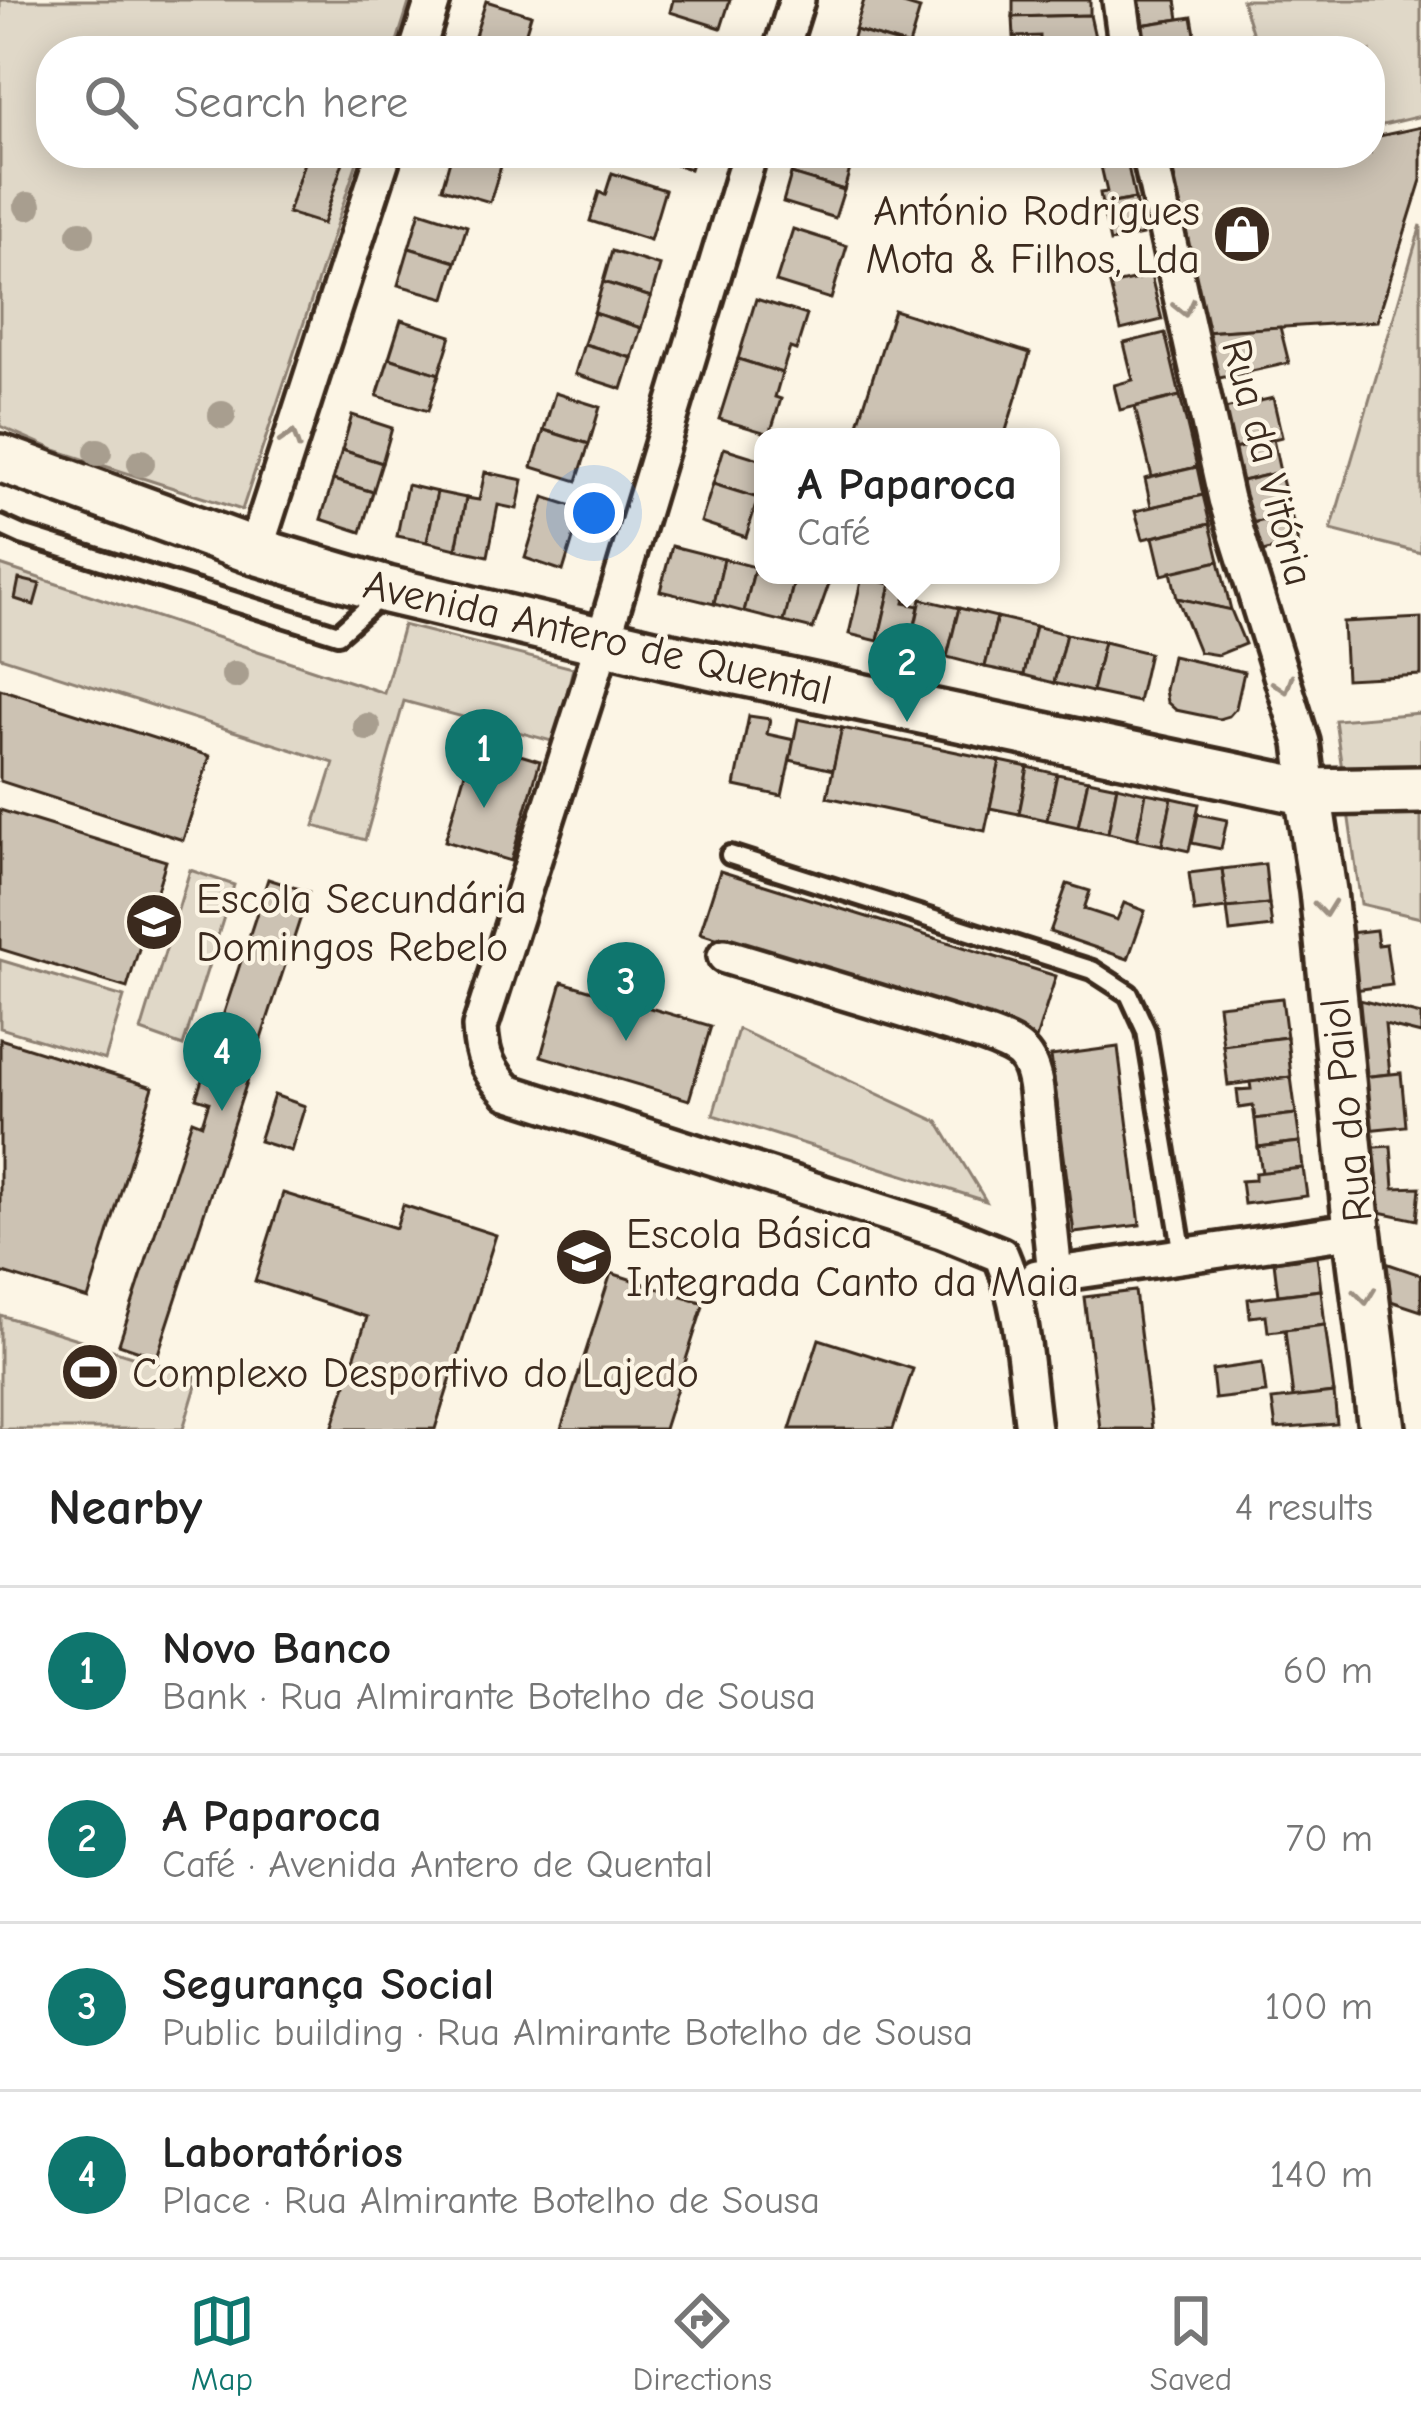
<!DOCTYPE html>
<meta charset="utf-8">
<style>
body{margin:0;font-family:"Comic Neue",sans-serif;background:#f6f6f6;color:#222}
.you{position:absolute;left:594px;top:513px;width:42px;height:42px;margin:-30px;border:9px solid #fff;border-radius:50%;background:#1a73e8;box-shadow:0 0 0 18px #1a73e833}
.badge{display:grid;place-items:center;width:78px;height:78px;border-radius:50%;background:#0f766e;color:#fff;font-size:39px;font-weight:700}
.pin{position:absolute;translate:-50% -99px;filter:drop-shadow(0 3px 6px #0008)}
.pin::after{content:'';position:absolute;top:63px;width:42px;height:36px;background:inherit;clip-path:polygon(0 0,100% 0,50% 100%)}
.popup{position:absolute;left:754px;top:428px;width:306px;height:156px;box-sizing:border-box;display:grid;place-content:center;border-radius:24px;background:#fff;filter:drop-shadow(0 3px 9px #0005);font-size:39px;white-space:nowrap;color:#767676}
.popup b{font-size:45px;color:#222}
.popup::after{content:'';position:absolute;left:50%;top:100%;margin-left:-24px;border:24px solid transparent;border-top-color:#fff}
.list{margin:0;padding:0;list-style:none}
h2{display:flex;justify-content:space-between;align-items:center;height:156px;margin:0;padding:0 48px;font-size:51px}
h2 small{font-size:39px;font-weight:400;color:#767676}
.list li{display:grid;grid-template-columns:78px 1fr auto;gap:36px;align-items:center;box-sizing:border-box;height:168px;padding:0 48px;border-top:3px solid #e0e0e0}
.list b{display:block;font-size:45px;white-space:nowrap}
.list p{margin:0;font-size:39px;white-space:nowrap;color:#767676}
.list em{font-size:39px;font-style:normal;color:#767676}
.icon{flex:none;width:66px;height:66px;fill:none;stroke:currentColor;stroke-width:2;stroke-linecap:round;stroke-linejoin:round}
.map{position:relative;flex:none;width:1421px;height:1429px;overflow:hidden}
.search{position:absolute;background:#fff;box-shadow:0 6px 30px #0003;left:36px;right:36px;top:36px;height:132px;display:flex;align-items:center;gap:30px;box-sizing:border-box;padding:0 42px;border-radius:48px;color:#767676;font-size:45px}
.sheet{height:828px;background:#fff}
nav{display:flex;justify-content:space-around;align-items:center;box-sizing:border-box;height:168px;border-top:3px solid #e0e0e0;background:#fff;font-size:33px;color:#767676}
nav a{display:grid;justify-items:center;gap:6px}
nav .on{color:#0f766e}
.map>svg:first-child{display:block}
</style>
<div class="map">
<svg width="1421" height="1429" viewBox="0 0 1421 1429">
<rect width="100%" height="100%" fill="#fcf5e5"/>
<filter id="ink" filterUnits="userSpaceOnUse"><feTurbulence type="fractalNoise" baseFrequency=".00833" numOctaves="2"/><feDisplacementMap in="SourceGraphic" scale="24" xChannelSelector="R" yChannelSelector="G"/><feConvolveMatrix kernelMatrix="1 2 1 2 8 2 1 2 1" color-interpolation-filters="sRGB"/></filter>
<g filter="url(#ink)">
<!-- green -->
<g fill="#e0d8c8" stroke="#8e8173" stroke-width="3">
<path d="M0,0H410L394,51H51V153H360L242,510L55,450L0,426Z"/>
<path d="M1242,0H1421V116L1370,128V51H1258Z"/>
<path d="M1421,225V553L1331,530Z"/>
<path d="M0,565L384,693L403,625L573,668L555,742L404,701L365,840L314,826L334,763L0,657Z"/>
<path d="M1421,713V918L1361,904L1335,720Z"/>
<path d="M190,870L234,885L183,1046L141,1031Z"/>
<path d="M0,960L124,997L105,1060L0,1028Z"/>
<path d="M738,1029L938,1122L986,1201L713,1115Z"/>
<path d="M0,1315L196,1376L193,1385L196,1386L183,1429H0Z"/>
</g>
<!-- building -->
<g fill="#ccc2b3" stroke="#3b2a1e" stroke-width="3">
<path d="M673,0H730L721,28L670,12Z"/>
<path d="M864,0H890L920,9L909,46L855,30Z"/>
<path d="M1013,0H1090V15L1013,17Z"/>
<path d="M1138,0H1176L1179,19L1141,25Z"/>
<path d="M486,1L531,15L520,51L474,39Z"/>
<path d="M1090,15L1096,42L1040,43V36L1014,37L1013,17Z"/>
<path d="M1192,17L1196,40L1145,48L1141,25Z"/>
<path d="M855,30L909,46L907,51H849Z"/>
<path d="M1203,39L1204,51H1146L1145,48Z"/>
<path d="M1096,42L1098,51H1040V43Z"/>
<path d="M1421,127V180L1377,321L1205,332L1165,153H1242L1245,165L1300,153H1370V138Z"/>
<path d="M307,153L343,162L323,224L288,213Z"/>
<path d="M452,153H469L502,163L490,202L442,188Z"/>
<path d="M641,153H695L690,169Z"/>
<path d="M798,153H823L852,162L844,190L791,174Z"/>
<path d="M1126,157L1135,199L1102,205L1100,193L1107,192L1100,162Z"/>
<path d="M612,173L665,190L650,240L590,221L599,192L605,195Z"/>
<path d="M791,174L844,190L835,218L783,202Z"/>
<path d="M1135,199L1142,235L1110,242L1102,205Z"/>
<path d="M420,211L467,226L456,262L409,248Z"/>
<path d="M793,229L847,246L831,299L776,282Z"/>
<path d="M409,248L456,262L445,298L398,285Z"/>
<path d="M612,251L660,266L651,297L603,282Z"/>
<path d="M1151,276L1162,320L1121,330L1110,285Z"/>
<path d="M603,282L651,297L641,328L594,313Z"/>
<path d="M756,299L807,315L796,350L790,348L782,373L738,359Z"/>
<path d="M894,310L1030,353L1004,437H854Z"/>
<path d="M594,313L641,328L632,358L584,344Z"/>
<path d="M401,320L451,336L439,374L389,358Z"/>
<path d="M1280,327L1289,363L1215,379L1205,332Z"/>
<path d="M1165,333L1180,396L1120,410L1114,385L1133,380L1124,343Z"/>
<path d="M584,344L632,358L622,389L575,374Z"/>
<path d="M389,358L439,374L428,411L377,396Z"/>
<path d="M738,359L782,373L775,397L781,399L770,434L719,419Z"/>
<path d="M555,393L600,407L589,444L544,430Z"/>
<path d="M1180,396L1197,467L1152,477L1135,407Z"/>
<path d="M1273,398L1282,437L1230,450L1220,410Z"/>
<path d="M352,415L392,428L382,463L342,450Z"/>
<path d="M544,430L589,444L577,481L532,467Z"/>
<path d="M1273,439L1280,472L1238,482L1230,450Z"/>
<path d="M724,448L763,460V500L713,484Z"/>
<path d="M342,450L382,463L373,492L333,480Z"/>
<path d="M1197,467L1203,495L1151,507L1145,479Z"/>
<path d="M485,472L523,480L517,509L498,505L488,556L456,549L466,498L479,500Z"/>
<path d="M1280,472L1291,514L1248,524L1238,482Z"/>
<path d="M333,480L373,492L361,532L321,519Z"/>
<path d="M713,484L758,498L746,537L701,522Z"/>
<path d="M407,485L437,492L427,542L397,536Z"/>
<path d="M437,492L466,498L456,549L427,542Z"/>
<path d="M1203,495L1210,524L1143,539L1135,511Z"/>
<path d="M544,497L582,509L563,571L525,558Z"/>
<path d="M1291,514L1298,543L1255,554L1248,524Z"/>
<path d="M1210,524L1219,561L1162,575L1153,537Z"/>
<path d="M672,546L724,559L714,604L660,591Z"/>
<path d="M724,559L755,567L744,612L714,604Z"/>
<path d="M1219,561L1231,610L1177,598L1171,572Z"/>
<path d="M755,567L763,569V575L795,577L784,622L744,612Z"/>
<path d="M803,575H832L813,629L784,622L795,577L801,578Z"/>
<path d="M862,577L891,584L878,641L849,634Z"/>
<path d="M19,579L40,584L34,605L15,599Z"/>
<path d="M891,584L908,588L904,603L919,606L910,649L878,641Z"/>
<path d="M1177,598L1231,610L1245,644L1218,655L1199,652Z"/>
<path d="M921,599L959,608L947,657L910,649Z"/>
<path d="M959,608L997,617L985,667L947,657Z"/>
<path d="M997,617L1035,626L1024,675L985,667Z"/>
<path d="M1421,618V675L1346,679L1343,622Z"/>
<path d="M1035,626L1066,634L1054,683L1024,675Z"/>
<path d="M1066,634L1104,642L1092,692L1054,683Z"/>
<path d="M1104,642L1149,653L1138,702L1092,692Z"/>
<path d="M1172,656L1244,672L1236,708L1229,716L1219,719L1176,710L1167,702L1165,690Z"/>
<path d="M0,689L210,756L183,840L0,781Z"/>
<path d="M749,716L770,719L767,734L794,740L782,796L735,786Z"/>
<path d="M798,719L842,728L833,770L790,760Z"/>
<path d="M842,728L1000,761L985,831L827,797Z"/>
<path d="M474,741L540,761L511,861L445,841Z"/>
<path d="M1000,761L1028,767L1019,814L990,808Z"/>
<path d="M1028,767L1057,774L1047,820L1019,814Z"/>
<path d="M1057,774L1088,780L1078,827L1047,820Z"/>
<path d="M1088,780L1117,786L1108,833L1078,827Z"/>
<path d="M1117,786L1146,793L1137,840L1108,833Z"/>
<path d="M1146,793L1172,798L1162,845L1137,840Z"/>
<path d="M1172,798L1199,804L1189,851L1162,845Z"/>
<path d="M0,810L166,861L127,988L0,949Z"/>
<path d="M1198,814L1227,820L1221,849L1192,843Z"/>
<path d="M1265,864L1269,904L1227,908L1222,869Z"/>
<path d="M1222,869L1227,908L1194,912L1189,873Z"/>
<path d="M720,871L1056,976L1036,1039L700,933Z"/>
<path d="M268,879L309,892L157,1357L119,1344L192,1120L202,1124L209,1102L196,1098Z"/>
<path d="M1067,884L1090,891L1084,909L1117,920L1124,903L1145,911L1128,959L1050,932Z"/>
<path d="M1269,904L1272,927L1230,932L1227,908Z"/>
<path d="M1376,930L1378,945L1386,944L1392,985L1339,992L1332,935Z"/>
<path d="M562,982L711,1026L689,1100L541,1056Z"/>
<path d="M1343,996L1421,1015V1034L1385,1025L1390,1074L1351,1078Z"/>
<path d="M1282,998L1287,1037L1223,1045L1218,1005Z"/>
<path d="M1287,1037L1291,1077L1228,1085L1223,1045Z"/>
<path d="M0,1039L153,1087L88,1299L0,1272Z"/>
<path d="M1118,1047L1140,1225L1074,1233L1051,1056Z"/>
<path d="M1401,1073L1406,1126L1356,1131L1351,1078Z"/>
<path d="M1291,1077L1296,1114L1255,1119L1253,1106L1239,1108L1237,1090L1251,1089L1250,1082Z"/>
<path d="M274,1095L305,1106L291,1151L259,1141Z"/>
<path d="M1296,1114L1300,1142L1258,1147L1255,1119Z"/>
<path d="M1300,1142L1303,1168L1262,1173L1258,1147Z"/>
<path d="M1391,1146L1394,1188L1420,1187L1417,1220L1366,1209L1361,1148Z"/>
<path d="M1303,1168L1307,1196L1244,1204L1241,1181L1255,1180V1173Z"/>
<path d="M283,1193L396,1228L403,1205L496,1235L435,1429H332L367,1317L255,1281Z"/>
<path d="M1317,1256L1321,1290L1278,1295L1274,1262Z"/>
<path d="M1380,1261L1421,1275V1311L1385,1299Z"/>
<path d="M611,1273L704,1303L664,1429H561Z"/>
<path d="M1321,1290L1325,1325L1268,1332L1266,1315L1250,1317L1248,1299Z"/>
<path d="M1135,1291L1152,1429H1100L1084,1297Z"/>
<path d="M1325,1325L1334,1393L1293,1398L1285,1330Z"/>
<path d="M819,1339L913,1369L893,1429H790Z"/>
<path d="M1262,1363L1266,1393L1215,1399L1212,1370Z"/>
<path d="M1334,1393L1337,1424L1276,1429L1272,1400Z"/>
</g>
<g fill="none" stroke-linecap="round" stroke-linejoin="round">
<defs>
<g id="lane">
<path d="M0,525L22,535L338,634L381,596"/>
<path d="M730,855L1092,970L1129,994L1146,1031L1183,1255"/>
</g>
<g id="street">
<path d="M1120,0L1127,51"/>
<path d="M417,51L433,0"/>
<path d="M781,51L797,0"/>
<path d="M750,153L585,700L480,1027C481,1055 488,1071 508,1092L942,1231L1001,1255C1024,1309 1025,1371 1033,1429"/>
<path d="M1149,153L1226,499L1302,742L1308,792"/>
<path d="M255,551L384,153"/>
<path d="M725,956L985,1035C1018,1047 1031,1052 1036,1090L1055,1274"/>
<path d="M1037,1277L1357,1230"/>
</g>
<g id="secondary">
<path d="M0,458L255,551L387,590L666,656L1308,792L1421,790"/>
<path d="M1308,792L1323,891L1357,1230L1382,1429"/>
</g>
</defs>
<!-- lane casing -->
<use href="#lane" stroke="#3b2a1e" stroke-width="26"/>
<!-- street casing -->
<use href="#street" stroke="#3b2a1e" stroke-width="42"/>
<!-- secondary casing -->
<use href="#secondary" stroke="#3b2a1e" stroke-width="54"/>
<!-- lane -->
<use href="#lane" stroke="#fcf5e5" stroke-width="16"/>
<!-- street -->
<use href="#street" stroke="#fcf5e5" stroke-width="33"/>
<!-- secondary -->
<use href="#secondary" stroke="#fcf5e5" stroke-width="45"/>
</g>
<!-- trees -->
<g fill="#a89e8f">
<circle cx="28" cy="206" r="14"/>
<circle cx="81" cy="234" r="14"/>
<circle cx="222" cy="415" r="14"/>
<circle cx="98" cy="452" r="14"/>
<circle cx="141" cy="463" r="14"/>
<circle cx="235" cy="675" r="14"/>
<circle cx="367" cy="727" r="14"/>
</g>
<!-- one-way arrows -->
<defs><path id="oneway-chevron" d="M-2-3.5L2.5 0L-2 3.5" fill="none" stroke-width="1.6" stroke-linecap="round" stroke-linejoin="round" transform="scale(3)"/></defs>
<g stroke="#9c9082">
<use href="#oneway-chevron" transform="translate(1184 308) rotate(77)"/>
<use href="#oneway-chevron" transform="translate(291 439) rotate(-72)"/>
<use href="#oneway-chevron" transform="translate(1284 685) rotate(72)"/>
<use href="#oneway-chevron" transform="translate(1325 908) rotate(84)"/>
<use href="#oneway-chevron" transform="translate(1365 1296) rotate(83)"/>
</g>
</g>
<!-- icons -->
<defs>
<symbol id="shop-disc" viewBox="-11 -11 22 22"><circle r="9.5" fill="#3b2a1e" stroke="#fcf5e5"/><path d="M-5-2.5h2.3a2.7 3.5 0 0 1 5.4 0H5L5.5 6h-11ZM-1.5-2.5h3a1.5 2.3 0 0 0-3 0Z" fill="#fff"/></symbol>
<symbol id="school-disc" viewBox="-11 -11 22 22"><circle r="9.5" fill="#3b2a1e" stroke="#fcf5e5"/><path d="M0-5L7-2L0 1L-7-2ZM-4 1L0 2.5L4 1V4Q0 6-4 4Z" fill="#fff"/></symbol>
<symbol id="stadium-disc" viewBox="-11 -11 22 22"><circle r="9.5" fill="#3b2a1e" stroke="#fcf5e5"/><path d="M0-5a6.5 5 0 1 0 0 10a6.5 5 0 1 0 0-10ZM-3.5-1.8h7v3.6h-7Z" fill="#fff"/></symbol>
</defs>
<g fill-rule="evenodd">
<use href="#shop-disc" x="1209" y="201" width="66" height="66"/>
<use href="#school-disc" x="121" y="889" width="66" height="66"/>
<use href="#school-disc" x="551" y="1224" width="66" height="66"/>
<use href="#stadium-disc" x="57" y="1339" width="66" height="66"/>
</g>
<g text-anchor="middle" stroke-width="9" stroke-linejoin="round" paint-order="stroke">
<!-- poi labels -->
<g font-size="42" fill="#3b2a1e" stroke="#fcf5e5" text-anchor="start">
<text x="1200" y="225" text-anchor="end">António Rodrigues<tspan x="1200" dy="48">Mota &amp; Filhos, Lda</tspan></text>
<text x="196" y="913">Escola Secundária<tspan x="196" dy="48">Domingos Rebelo</tspan></text>
<text x="626" y="1248">Escola Básica<tspan x="626" dy="48">Integrada Canto da Maia</tspan></text>
<text x="132" y="1387">Complexo Desportivo do Lajedo</text>
</g>
<!-- street labels -->
<g font-size="42" fill="#3b2a1e" stroke="#fcf5e5">
<text transform="translate(1269 462) rotate(75)" y="15">Rua da Vitória</text>
<text transform="translate(598 636) rotate(13)" y="15">Avenida Antero de Quental</text>
<text transform="translate(1345 1110) rotate(-96)" y="15">Rua do Paiol</text>
</g>
</g>
</svg>
<div class="you"></div>
<div class="pin badge" style="left:484px;top:808px">1</div>
<div class="pin badge" style="left:907px;top:722px">2</div>
<div class="popup"><b>A Paparoca</b>Café</div>
<div class="pin badge" style="left:626px;top:1041px">3</div>
<div class="pin badge" style="left:222px;top:1111px">4</div>
<div class="search"><svg class="icon" aria-label="search" viewBox="0 0 24 24"><circle cx="10" cy="10" r="6"/><path d="M15 15l6 6"/></svg>Search here</div>
</div>
<section class="sheet">
<h2>Nearby<small>4 results</small></h2>
<ul class="list">
<li><span class="badge">1</span><div><b>Novo Banco</b><p>Bank · Rua Almirante Botelho de Sousa</p></div><em>60 m</em></li>
<li><span class="badge">2</span><div><b>A Paparoca</b><p>Café · Avenida Antero de Quental</p></div><em>70 m</em></li>
<li><span class="badge">3</span><div><b>Segurança Social</b><p>Public building · Rua Almirante Botelho de Sousa</p></div><em>100 m</em></li>
<li><span class="badge">4</span><div><b>Laboratórios</b><p>Place · Rua Almirante Botelho de Sousa</p></div><em>140 m</em></li>
</ul>
</section>
<nav>
<a class="on"><svg class="icon" aria-label="map" viewBox="0 0 24 24"><path d="M3 6l6-2 6 2 6-2v14l-6 2-6-2-6 2zM9 4v14M15 6v14"/></svg>Map</a>
<a><svg class="icon" aria-label="directions" viewBox="0 0 24 24"><path d="M12 3l9 9-9 9-9-9zM9 14v-3h6M13 9l2 2-2 2"/></svg>Directions</a>
<a><svg class="icon" aria-label="saved" viewBox="0 0 24 24"><path d="M7 4h10v16l-5-4-5 4z"/></svg>Saved</a>
</nav>
